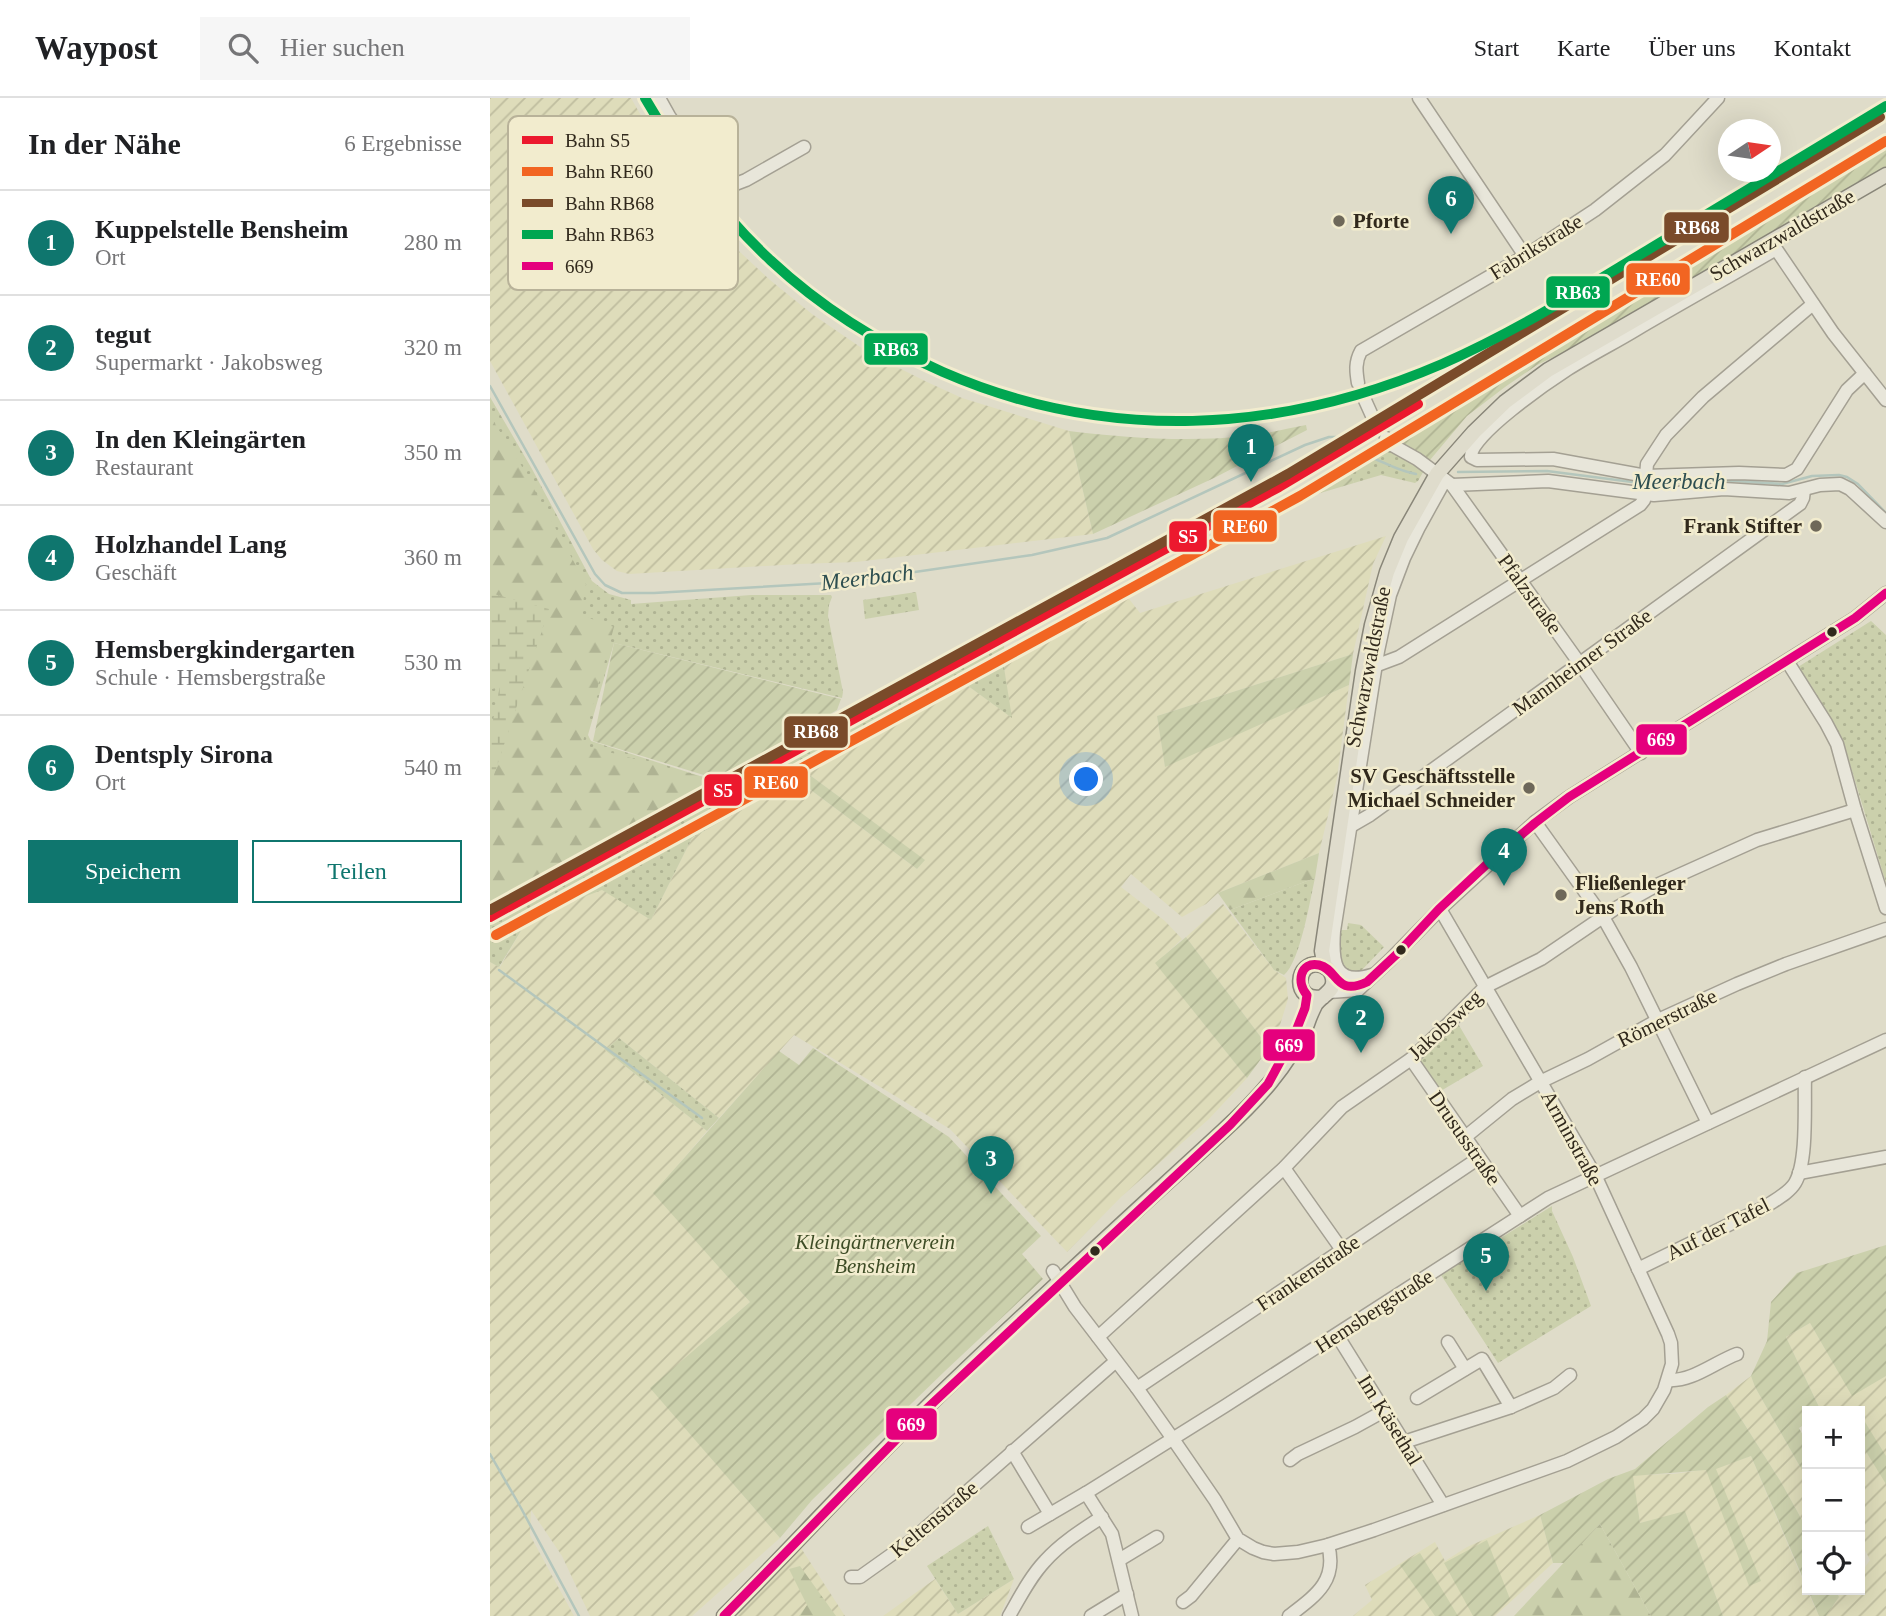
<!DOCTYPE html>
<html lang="de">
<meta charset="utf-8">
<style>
body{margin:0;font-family:"Times New Roman",serif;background:#f6f6f6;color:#202124}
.controls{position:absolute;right:21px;bottom:21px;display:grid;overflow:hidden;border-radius:0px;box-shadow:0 7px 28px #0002}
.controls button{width:63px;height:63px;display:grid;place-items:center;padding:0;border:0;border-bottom:2px solid #e0e0e0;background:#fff;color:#202124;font:35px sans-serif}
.compass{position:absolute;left:1228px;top:21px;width:63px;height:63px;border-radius:50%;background:#fff;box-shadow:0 7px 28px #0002;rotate:77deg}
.you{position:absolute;left:597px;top:682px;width:24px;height:24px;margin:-18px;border:5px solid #fff;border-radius:50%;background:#1a73e8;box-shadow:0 0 0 10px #1a73e833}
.badge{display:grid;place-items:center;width:46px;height:46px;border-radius:50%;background:#0f766e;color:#fff;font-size:23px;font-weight:700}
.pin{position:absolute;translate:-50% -58px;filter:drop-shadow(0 2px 4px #0008)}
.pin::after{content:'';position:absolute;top:37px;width:24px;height:21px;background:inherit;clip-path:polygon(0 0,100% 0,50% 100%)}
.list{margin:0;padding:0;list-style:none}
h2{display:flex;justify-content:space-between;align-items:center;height:91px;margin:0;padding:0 28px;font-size:30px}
h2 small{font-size:23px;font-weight:400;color:#757577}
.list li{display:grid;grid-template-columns:46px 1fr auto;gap:21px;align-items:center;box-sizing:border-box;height:105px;padding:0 28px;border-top:2px solid #e0e0e0}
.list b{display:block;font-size:26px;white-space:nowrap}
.list p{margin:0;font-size:23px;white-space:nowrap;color:#757577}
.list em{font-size:23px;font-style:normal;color:#757577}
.actions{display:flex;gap:14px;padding:21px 28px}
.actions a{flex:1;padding:16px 0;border:2px solid #0f766e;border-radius:0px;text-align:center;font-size:24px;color:#0f766e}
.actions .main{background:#0f766e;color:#fff}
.icon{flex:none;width:38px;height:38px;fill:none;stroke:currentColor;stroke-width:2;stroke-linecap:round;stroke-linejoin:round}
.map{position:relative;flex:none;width:1396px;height:1518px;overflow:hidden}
header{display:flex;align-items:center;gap:42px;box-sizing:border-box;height:98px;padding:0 35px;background:#fff;border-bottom:2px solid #e0e0e0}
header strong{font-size:33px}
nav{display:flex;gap:38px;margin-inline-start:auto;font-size:24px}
.search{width:490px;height:63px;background:#f6f6f6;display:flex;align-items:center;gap:18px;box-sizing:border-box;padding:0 24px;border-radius:0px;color:#757577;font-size:26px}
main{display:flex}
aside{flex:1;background:#fff}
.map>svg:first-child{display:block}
</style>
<header>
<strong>Waypost</strong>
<div class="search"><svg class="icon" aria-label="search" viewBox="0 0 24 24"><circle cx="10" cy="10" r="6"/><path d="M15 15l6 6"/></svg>Hier suchen</div>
<nav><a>Start</a><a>Karte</a><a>Über uns</a><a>Kontakt</a></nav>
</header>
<main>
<aside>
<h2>In der Nähe<small>6 Ergebnisse</small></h2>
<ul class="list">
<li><span class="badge">1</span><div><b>Kuppelstelle Bensheim</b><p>Ort</p></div><em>280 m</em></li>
<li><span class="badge">2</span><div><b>tegut</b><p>Supermarkt · Jakobsweg</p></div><em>320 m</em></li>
<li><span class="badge">3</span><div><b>In den Kleingärten</b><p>Restaurant</p></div><em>350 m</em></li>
<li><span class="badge">4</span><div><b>Holzhandel Lang</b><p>Geschäft</p></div><em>360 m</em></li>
<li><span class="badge">5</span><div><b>Hemsbergkindergarten</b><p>Schule · Hemsbergstraße</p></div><em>530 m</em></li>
<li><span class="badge">6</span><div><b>Dentsply Sirona</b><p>Ort</p></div><em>540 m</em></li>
</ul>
<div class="actions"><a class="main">Speichern</a><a>Teilen</a></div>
</aside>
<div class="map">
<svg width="1396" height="1518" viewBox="0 0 1396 1518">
<defs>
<pattern id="farmland-furrows" width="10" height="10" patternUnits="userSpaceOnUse" patternTransform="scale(1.75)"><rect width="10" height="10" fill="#dedcba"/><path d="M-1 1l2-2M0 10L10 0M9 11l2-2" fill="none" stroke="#bfbd9f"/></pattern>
<pattern id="grass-dots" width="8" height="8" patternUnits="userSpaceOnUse" patternTransform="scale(1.75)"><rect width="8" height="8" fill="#cbd0ac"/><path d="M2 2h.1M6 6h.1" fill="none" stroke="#afb393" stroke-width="1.8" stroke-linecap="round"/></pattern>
<pattern id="forest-firs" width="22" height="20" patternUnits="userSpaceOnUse" patternTransform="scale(1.75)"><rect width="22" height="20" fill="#cbd0ac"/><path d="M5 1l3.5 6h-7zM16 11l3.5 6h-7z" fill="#afb393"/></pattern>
<pattern id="wetland-marsh" width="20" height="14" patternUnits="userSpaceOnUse" patternTransform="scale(1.75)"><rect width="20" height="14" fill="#cbd0ac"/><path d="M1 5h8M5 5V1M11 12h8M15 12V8" fill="none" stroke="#afb393"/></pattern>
<pattern id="garden-furrows" width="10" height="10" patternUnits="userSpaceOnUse" patternTransform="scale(1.75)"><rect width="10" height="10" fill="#cbd0ac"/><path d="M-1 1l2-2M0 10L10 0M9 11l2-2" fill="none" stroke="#afb393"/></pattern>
</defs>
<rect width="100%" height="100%" fill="#dfdcc9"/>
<!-- farmland -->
<g fill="url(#farmland-furrows)">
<path d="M0,0H141L166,44L190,81L236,141L280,182L322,216L379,255L437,284L472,300L579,333L603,436L366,464L309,466L139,476L127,473L112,462L103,451L0,263Z"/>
<path d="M896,438L883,466L863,556L667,618L675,668L859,587L847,680L829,755L728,795L716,806L692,819L641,776L631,789L675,823L692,841L666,865L757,980L719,1021L631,1099L577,1154L460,1031L304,937L229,1020L129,940L115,952L217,1033L164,1095L260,1204L161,1290L290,1440L202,1518H100L72,1458L41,1412L40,1437L84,1518H0V864L10,869L32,831L62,811L112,791L161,822L202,740L306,681L427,771L434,762L317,675L474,585L521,619L513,563L636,497L650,515Z"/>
<path d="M733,806L784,872L796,880L798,901L790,927L779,950L696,839Z"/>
<path d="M1320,1225L1362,1297L1396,1278V1518H1336L1349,1499L1346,1492H1370V1474L1371,1475L1380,1462L1370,1442V1313H1334L1329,1309L1296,1239Z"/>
<path d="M1261,1278L1265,1289L1317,1381V1431L1291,1384L1236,1297Z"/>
<path d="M1261,1358L1317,1492L1329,1518H1233L1195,1414L1150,1425L1142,1377L1184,1376L1227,1370Z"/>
<path d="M1050,1417L1063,1465L1005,1518H863L882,1502L875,1487L945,1444L955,1463L977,1449Z"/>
<path d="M311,1450L355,1518H243Z"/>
<path d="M445,1481L468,1516L524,1481L510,1518H393Z"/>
</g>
<!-- grass -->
<g fill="url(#grass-dots)">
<path d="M0,299L42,371L102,483L119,496L141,502V506L261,497H341L342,499L339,507L338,518L353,594L352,600L124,545L98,637L101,643L213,679L214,684L0,806Z"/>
<path d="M899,337L934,362H940L928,383L925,385L891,377L864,385L854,363Z"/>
<path d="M426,494L429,512L375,521L373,502Z"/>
<path d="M1381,523L1396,537V785L1353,643L1343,624L1308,569Z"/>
<path d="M516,525L513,563L522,620L474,585L202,740L161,822L112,792L62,811L32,831L9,869L0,864V808L227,686Z"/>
<path d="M825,780C820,802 810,864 794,877L784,872L740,812Z"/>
<path d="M858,825L871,827L894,849L870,874L862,877L855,873L848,858L851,832H857Z"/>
<path d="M967,924L993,968L949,994L930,963V959Z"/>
<path d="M129,940L229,1020L217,1033L115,952Z"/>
<path d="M1062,1108V1113L1083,1159L1101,1208L1008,1265L951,1177Z"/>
<path d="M498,1428L524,1481L468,1516L437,1468Z"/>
</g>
<!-- forest -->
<g fill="url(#forest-firs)">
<path d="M0,318L31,367L96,486L91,517L124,529L92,647L228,683L0,808V689L59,511L0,495Z"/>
<path d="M829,755L825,780L740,812L728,795Z"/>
<path d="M1110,1426L1161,1518H1024Z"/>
<path d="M310,1468L346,1518H309L317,1507L299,1471Z"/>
</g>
<!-- wetland -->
<path fill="url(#wetland-marsh)" d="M0,495L59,511L0,689V628L2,627L10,588L0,592Z"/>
<!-- garden -->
<g fill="url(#garden-furrows)">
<path d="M1396,38V72L1087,248L1047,267L1015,289L977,318L940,362C923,361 911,348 899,337Z"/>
<path d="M816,327L817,332L724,380L603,436L579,333C639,340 703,345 763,337C781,335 799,330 816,327Z"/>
<path d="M854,363L864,385L773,412Z"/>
<path d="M124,545L351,601L347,612L230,682L103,643Z"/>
<path d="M863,556L859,587L675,669L667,618Z"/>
<path d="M317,675L435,762L427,771L306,681Z"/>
<path d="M696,839L779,950L757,980L665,865Z"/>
<path d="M323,950L459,1039L551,1138L532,1156L553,1181L455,1273L322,1402L290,1440L160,1290L260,1204L163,1095L289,953L309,967Z"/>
<path d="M1396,1147V1278L1362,1298L1320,1225L1296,1239L1329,1309L1334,1313H1317V1325L1309,1330L1317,1345V1381L1265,1289L1261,1278L1277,1243L1281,1204L1307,1175Z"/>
<path d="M1236,1297L1291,1384L1317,1431V1490L1261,1358L1226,1371L1271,1483L1259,1488L1216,1372L1143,1378L1150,1425L1195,1413L1233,1518H1161L1110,1426L1074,1465H1063L1050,1417L1118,1381L1145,1371L1218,1309Z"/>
<path d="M1370,1316L1396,1358V1386L1370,1344Z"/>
<path d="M997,1442L1020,1501L1002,1518H983L954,1465Z"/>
<path d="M930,1455L968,1518H945L910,1467Z"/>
<path d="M1318,1492H1346L1349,1499L1336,1518H1329Z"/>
</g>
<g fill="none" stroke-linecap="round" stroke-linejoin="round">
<!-- stream -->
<g stroke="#b4c6bc" stroke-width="2.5">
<path d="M0,288L105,476L115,487L132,495H164L356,484L542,457L617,440L815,347L839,339H846"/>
<path d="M877,358C895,364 907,373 926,376"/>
<path d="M968,374L1057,373L1158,386L1229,382L1292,386L1322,378L1349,377L1357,379L1368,386L1396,415"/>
<path d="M9,872L212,1020"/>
<path d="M0,1356L31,1410L89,1518"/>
</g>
<!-- minor-tunnel -->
<path stroke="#bcb8a6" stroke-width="12" stroke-dasharray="12 6" stroke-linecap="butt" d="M883,320L896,340"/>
<defs>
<g id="minor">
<path d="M169,0L179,18L230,92L256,82L314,49"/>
<path d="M929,0L1035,158"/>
<path d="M1375,275L1357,292L1307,371L1296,377L1249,375L1156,378L1063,361L987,362L981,359C979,338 1058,284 1078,271C1100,257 1124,245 1147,231C1193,204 1240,178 1286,151L1343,235L1396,302"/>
<path d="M868,285C866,273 865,264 871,253L1035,158L1105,112L1175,57L1228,0"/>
<path d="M874,300L883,320"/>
<path d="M896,340L902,347L927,361L962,387L1090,566L1151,655"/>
<path d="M1156,378L1157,366L1176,337L1213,299L1323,206"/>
<path d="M962,387L1058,383L1164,397L1234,391L1299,395L1330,387L1350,386L1360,391L1396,424"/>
<path d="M1297,563L1336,625L1347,646L1365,712L1396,810"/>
<path d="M885,568L909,559L1150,407L1154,402L1155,397"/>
<path d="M1045,724L1113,819L1141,869L1218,1025"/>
<path d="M861,728L880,717L1310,406L1313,400L1314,392"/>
<path d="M882,877C843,889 842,862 844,833L888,553L900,497L914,460L929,429L955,382"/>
<path d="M839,894L868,892L900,862L950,811L1045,724L1079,699L1365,520L1396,495"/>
<path d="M921,961L1030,1118"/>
<path d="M974,1040L1022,1001L1050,984L1098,961L1168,922L1247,886L1296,866L1396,831"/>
<path d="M794,1070L852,1152"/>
<path d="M1309,1075L1396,1059"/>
<path d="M1148,1171L1275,1109C1285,1102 1299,1095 1305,1085C1318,1063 1314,1006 1315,979"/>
<path d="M563,1173L585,1209L647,1290L683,1341L725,1402L745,1436L748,1441L763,1450L773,1454L784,1456L808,1454L838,1447L884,1432L1077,1363L1126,1339L1153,1321L1163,1311L1174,1292L1182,1266L1181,1245L1178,1236L1105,1077L950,811"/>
<path d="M847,1237L953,1407"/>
<path d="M608,1239L794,1070L852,1009L921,961L958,926L995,889L1051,861L1126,810L1169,786L1267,742L1365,712"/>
<path d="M958,1244L975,1271"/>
<path d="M1178,1282C1202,1284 1225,1264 1247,1256"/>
<path d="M647,1290L989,1060"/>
<path d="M927,1300L992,1261L1021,1309"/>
<path d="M914,1344L1021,1309L1064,1290L1080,1277"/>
<path d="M522,1353L560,1416"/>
<path d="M800,1362L808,1356L865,1329L894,1313"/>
<path d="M596,1395L622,1436L642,1518"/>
<path d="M538,1429L596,1395L735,1308L1058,1100L1396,942"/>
<path d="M629,1462L667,1439"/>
<path d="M361,1479H370L422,1442L626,1263"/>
<path d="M693,1504L701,1498L748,1441"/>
<path d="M519,1518C530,1499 540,1479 555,1463C571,1445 592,1432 612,1419"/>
<path d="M601,1518L637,1496"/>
<path d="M799,1518C825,1498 848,1483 838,1447"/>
</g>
<g id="major">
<path d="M835,869L832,853L873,573L882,527L897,474L911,440L947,376L984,334L1015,304L1058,272L1396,77"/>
<path d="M234,1518C300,1452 363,1382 430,1316C528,1220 631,1127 732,1034C766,1003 798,969 817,926C819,920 822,913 825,907C831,897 848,893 842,877C840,872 836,868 831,867C805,860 801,906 833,899"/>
</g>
</defs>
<!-- minor casing -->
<use href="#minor" stroke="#a4a093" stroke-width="15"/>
<!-- major casing -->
<use href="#major" stroke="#898679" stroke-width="17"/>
<!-- minor -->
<use href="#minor" stroke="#e8e6da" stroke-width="12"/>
<!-- major -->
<use href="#major" stroke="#dfdccc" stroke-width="14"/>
<defs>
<path id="bus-1" d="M234,1518L430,1317L740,1027L778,986L804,938L815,910L817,897C806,885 810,863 829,867C848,871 845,899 877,884L908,855L949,811L996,767L1045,725L1079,699L1365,520L1396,495"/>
</defs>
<!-- bus-1 casing -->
<use href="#bus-1" stroke="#f2ecce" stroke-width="14"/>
<!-- bus-1 -->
<use href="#bus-1" stroke="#e5007d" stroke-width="9"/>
<defs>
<path id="rail-1" d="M0,819L789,389L928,306"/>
<path id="rail-2" d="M6,837L810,398L1396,43"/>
<path id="rail-3" d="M0,812L798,376L1390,19"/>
<path id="rail-4" d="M155,0C229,128 317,214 453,274C616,345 790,336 952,266C1025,234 1092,192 1161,150C1239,103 1318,55 1396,8"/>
</defs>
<!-- rail-1 casing -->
<use href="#rail-1" stroke="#f2ecce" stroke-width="16"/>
<!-- rail-2 casing -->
<use href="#rail-2" stroke="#f2ecce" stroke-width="16"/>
<!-- rail-3 casing -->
<use href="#rail-3" stroke="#f2ecce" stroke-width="16"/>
<!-- rail-4 casing -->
<use href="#rail-4" stroke="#f2ecce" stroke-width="16"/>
<!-- rail-1 -->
<use href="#rail-1" stroke="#ec192e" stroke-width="10"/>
<!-- rail-2 -->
<use href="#rail-2" stroke="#f26522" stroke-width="10"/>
<!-- rail-3 -->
<use href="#rail-3" stroke="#7a4b2a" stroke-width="10"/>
<!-- rail-4 -->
<use href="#rail-4" stroke="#00a651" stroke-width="10"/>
</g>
<!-- markers -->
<g fill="#6e6859" stroke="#f2ecce" stroke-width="2.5">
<circle cx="849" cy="123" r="7"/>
<circle cx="1326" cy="428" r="7"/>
<circle cx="1039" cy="690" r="7"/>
<circle cx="1071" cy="797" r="7"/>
</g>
<g fill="#31291c" stroke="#f2ecce" stroke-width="2.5">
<circle cx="1342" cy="534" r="6"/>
<circle cx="911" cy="852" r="6"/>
<circle cx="605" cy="1153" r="6"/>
</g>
<g text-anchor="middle" stroke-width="5" stroke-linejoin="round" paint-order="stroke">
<!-- poi labels -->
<g font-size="21" font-weight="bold" fill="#31291c" stroke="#f2ecce" text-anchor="start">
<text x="863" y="130">Pforte</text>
<text x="1312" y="435" text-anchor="end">Frank Stifter</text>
<text x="1025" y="685" text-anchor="end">SV Geschäftsstelle<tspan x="1025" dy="24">Michael Schneider</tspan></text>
<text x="1085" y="792">Fließenleger<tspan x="1085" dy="24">Jens Roth</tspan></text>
</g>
<!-- street labels -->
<g font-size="21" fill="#31291c" stroke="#f2ecce">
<text transform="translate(1292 137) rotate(-30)" y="7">Schwarzwaldstraße</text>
<text transform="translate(1046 149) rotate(-32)" y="7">Fabrikstraße</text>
<text transform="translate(1040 496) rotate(54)" y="7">Pfalzstraße</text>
<text transform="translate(1092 564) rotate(-36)" y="7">Mannheimer Straße</text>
<text transform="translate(878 569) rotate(-79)" y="7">Schwarzwaldstraße</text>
<text transform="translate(1177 920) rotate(-26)" y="7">Römerstraße</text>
<text transform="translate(955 927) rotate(-43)" y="7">Jakobsweg</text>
<text transform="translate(975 1040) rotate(55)" y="7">Drususstraße</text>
<text transform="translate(1082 1040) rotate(61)" y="7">Arminstraße</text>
<text transform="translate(1228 1131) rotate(-27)" y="7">Auf der Tafel</text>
<text transform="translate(818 1175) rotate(-34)" y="7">Frankenstraße</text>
<text transform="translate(884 1213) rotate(-33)" y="7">Hemsbergstraße</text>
<text transform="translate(900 1322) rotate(58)" y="7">Im Käsethal</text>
<text transform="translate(444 1421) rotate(-40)" y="7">Keltenstraße</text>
</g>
<!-- park labels -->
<g font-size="21" font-style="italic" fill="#3d4c25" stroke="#f2ecce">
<text x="385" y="1151">Kleingärtnerverein<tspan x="385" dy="24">Bensheim</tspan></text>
</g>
<!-- water labels -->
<g font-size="23" font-style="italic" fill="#2d4e50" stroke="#f2ecce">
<text x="1189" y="391">Meerbach</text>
<text transform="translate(377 479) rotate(-7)" y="8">Meerbach</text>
</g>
</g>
<!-- legend -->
<rect x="18" y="18" width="230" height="174" rx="10" fill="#f2ecce" stroke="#b8b299" stroke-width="2"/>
<rect x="32" y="38" width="31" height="8" fill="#ec192e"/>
<rect x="32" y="69" width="31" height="9" fill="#f26522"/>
<rect x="32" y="101" width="31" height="8" fill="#7a4b2a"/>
<rect x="32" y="132" width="31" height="9" fill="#00a651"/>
<rect x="32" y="164" width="31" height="8" fill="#e5007d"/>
<g font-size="19" fill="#31291c">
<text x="75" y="49">Bahn S5</text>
<text x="75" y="80">Bahn RE60</text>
<text x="75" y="112">Bahn RB68</text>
<text x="75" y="143">Bahn RB63</text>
<text x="75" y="175">669</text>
</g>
<g stroke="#f2ecce" stroke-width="2.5">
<rect x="1173" y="113" width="67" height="33" rx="7" fill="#7a4b2a"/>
<rect x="1135" y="164" width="66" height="34" rx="7" fill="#f26522"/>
<rect x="1055" y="177" width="66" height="34" rx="7" fill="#00a651"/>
<rect x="373" y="234" width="66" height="34" rx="7" fill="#00a651"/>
<rect x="722" y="411" width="66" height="34" rx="7" fill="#f26522"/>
<rect x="678" y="422" width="40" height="33" rx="7" fill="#ec192e"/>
<rect x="293" y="617" width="66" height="34" rx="7" fill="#7a4b2a"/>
<rect x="1145" y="625" width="53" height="33" rx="7" fill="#e5007d"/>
<rect x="253" y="667" width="66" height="34" rx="7" fill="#f26522"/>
<rect x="213" y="675" width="40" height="34" rx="7" fill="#ec192e"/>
<rect x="772" y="930" width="54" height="34" rx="7" fill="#e5007d"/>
<rect x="395" y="1309" width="53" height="34" rx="7" fill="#e5007d"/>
</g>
<g font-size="19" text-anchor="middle" font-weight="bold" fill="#fff">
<text x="1207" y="136">RB68</text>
<text x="1168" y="188">RE60</text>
<text x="1088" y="201">RB63</text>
<text x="406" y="258">RB63</text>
<text x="755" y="435">RE60</text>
<text x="698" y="445">S5</text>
<text x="326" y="640">RB68</text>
<text x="1171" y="648">669</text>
<text x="286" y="691">RE60</text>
<text x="233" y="699">S5</text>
<text x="799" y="954">669</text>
<text x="421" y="1333">669</text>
</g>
</svg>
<div class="controls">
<button>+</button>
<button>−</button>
<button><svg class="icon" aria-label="locate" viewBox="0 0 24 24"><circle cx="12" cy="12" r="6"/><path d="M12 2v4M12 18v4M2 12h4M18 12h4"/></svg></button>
</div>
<svg class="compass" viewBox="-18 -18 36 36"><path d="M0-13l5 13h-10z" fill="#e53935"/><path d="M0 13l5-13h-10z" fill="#757577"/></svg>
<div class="you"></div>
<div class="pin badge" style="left:761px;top:384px">1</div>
<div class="pin badge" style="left:871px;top:955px">2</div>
<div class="pin badge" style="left:501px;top:1096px">3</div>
<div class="pin badge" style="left:1014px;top:788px">4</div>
<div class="pin badge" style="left:996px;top:1193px">5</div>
<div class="pin badge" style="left:961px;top:136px">6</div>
</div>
</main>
